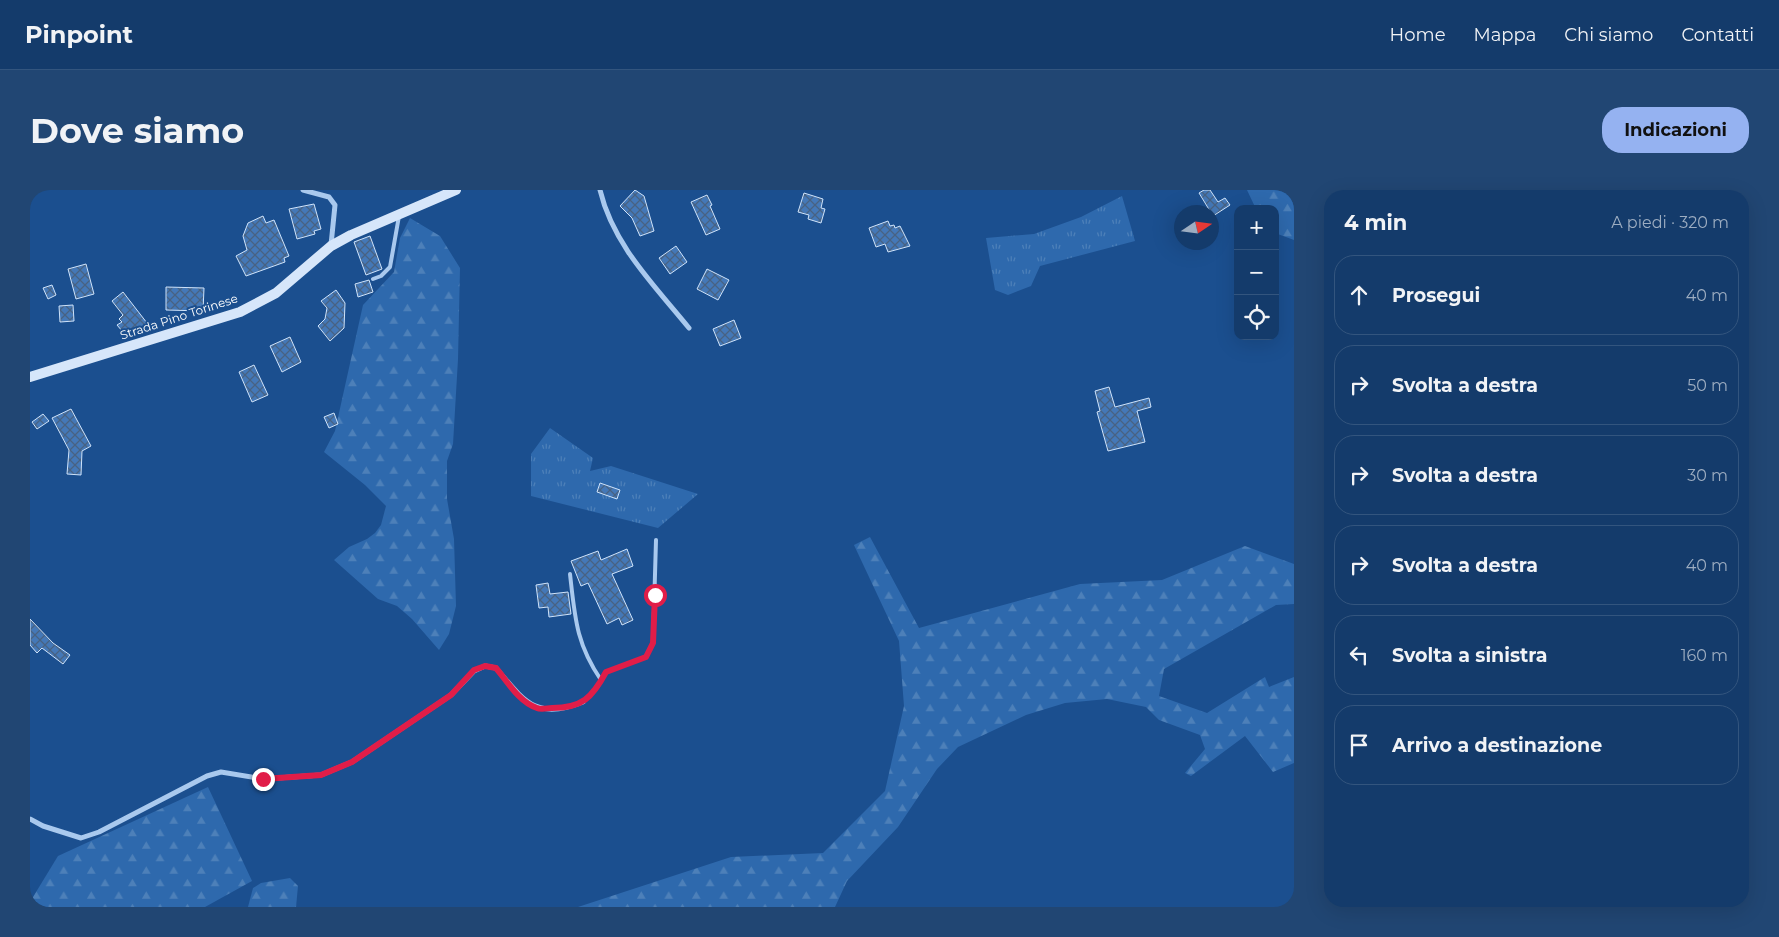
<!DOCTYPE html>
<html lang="it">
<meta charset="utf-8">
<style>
body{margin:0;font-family:Montserrat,sans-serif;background:#214673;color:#f1f3f6}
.controls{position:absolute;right:15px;top:15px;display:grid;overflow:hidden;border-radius:10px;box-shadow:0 5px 20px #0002}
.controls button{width:45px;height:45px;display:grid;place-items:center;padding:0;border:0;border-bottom:1px solid #33557e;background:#143b6b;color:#f1f3f6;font:25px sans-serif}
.compass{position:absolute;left:1144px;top:15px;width:45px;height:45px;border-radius:50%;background:#143b6b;box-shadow:0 5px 20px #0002;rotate:77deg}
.stop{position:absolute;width:15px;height:15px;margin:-11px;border:4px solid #e11d48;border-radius:50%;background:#fff}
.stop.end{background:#e11d48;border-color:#fff;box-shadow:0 1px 5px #0008}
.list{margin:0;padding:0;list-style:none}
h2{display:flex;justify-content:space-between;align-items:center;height:65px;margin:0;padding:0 20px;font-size:21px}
h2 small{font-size:16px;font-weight:400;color:#9dadc1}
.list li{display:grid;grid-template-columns:32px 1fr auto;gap:15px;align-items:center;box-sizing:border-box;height:80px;margin:0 10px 10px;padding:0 10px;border:1px solid #33557e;border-radius:20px}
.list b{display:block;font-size:19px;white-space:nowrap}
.list em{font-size:16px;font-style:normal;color:#9dadc1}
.icon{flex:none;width:28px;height:28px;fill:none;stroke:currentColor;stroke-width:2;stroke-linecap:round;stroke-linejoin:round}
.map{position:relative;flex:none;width:1264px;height:717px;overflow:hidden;border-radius:20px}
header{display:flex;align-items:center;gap:30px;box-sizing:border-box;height:70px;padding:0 25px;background:#143b6b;border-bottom:1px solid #33557e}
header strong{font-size:24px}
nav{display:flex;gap:28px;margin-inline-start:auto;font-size:18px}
.intro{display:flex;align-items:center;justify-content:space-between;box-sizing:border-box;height:120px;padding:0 30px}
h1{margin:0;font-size:35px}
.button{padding:12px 22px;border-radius:20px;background:#95b2f1;color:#111;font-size:18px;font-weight:700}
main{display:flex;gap:30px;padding:0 30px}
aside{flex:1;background:#143b6b;border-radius:20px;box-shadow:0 5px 20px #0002}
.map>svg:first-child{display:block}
</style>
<header>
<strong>Pinpoint</strong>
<nav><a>Home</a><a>Mappa</a><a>Chi siamo</a><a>Contatti</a></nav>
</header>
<div class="intro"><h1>Dove siamo</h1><a class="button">Indicazioni</a></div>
<main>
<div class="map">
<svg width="1264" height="717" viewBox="0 0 1264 717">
<defs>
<pattern id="grass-tufts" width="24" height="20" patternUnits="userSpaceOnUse" patternTransform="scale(1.25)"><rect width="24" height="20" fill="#2e69ad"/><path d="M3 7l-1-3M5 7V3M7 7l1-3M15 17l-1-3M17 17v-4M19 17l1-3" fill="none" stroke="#4d80b9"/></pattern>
<pattern id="forest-firs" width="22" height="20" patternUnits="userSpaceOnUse" patternTransform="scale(1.25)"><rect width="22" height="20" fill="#2e69ad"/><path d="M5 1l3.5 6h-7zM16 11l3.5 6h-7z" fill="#4d80b9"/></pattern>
<pattern id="building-cross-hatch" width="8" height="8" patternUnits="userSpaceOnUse" patternTransform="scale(1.25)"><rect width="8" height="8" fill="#4478b7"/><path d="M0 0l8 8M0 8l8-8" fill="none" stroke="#486282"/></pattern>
</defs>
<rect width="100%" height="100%" fill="#1b4f8f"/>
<!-- grass -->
<g fill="url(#grass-tufts)">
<path d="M1092,6L1105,51L1010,76L1001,96L978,105L965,100L956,48L1004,44L1051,27Z"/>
<path d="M520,238L563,268L560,281L581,276L668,304L628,338L501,306V264Z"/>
</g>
<!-- forest -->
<g fill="url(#forest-firs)">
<path d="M1217,0H1264V50L1245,43V19H1226Z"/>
<path d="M380,28L410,46L430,78L428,169L423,254L417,271V309L424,349L426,416L419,444L409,460L382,429L367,416L348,409L304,370L319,357L337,349L345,343L351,335L356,316L335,295L294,262L305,241L333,115L364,82L370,48Z"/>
<path d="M840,347L889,438L1050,394L1132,390L1215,356L1264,374V414L1246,415L1134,479L1129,506L1177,523L1235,487L1239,497L1264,487V573L1243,582L1215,546L1161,586L1155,583L1175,559L1170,545L1129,530L1116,517L1077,509L1035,513L996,525L928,557L907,579L868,637L817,691L805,717H548L701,667L793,663L855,601L874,516L869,451L824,355Z"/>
<path d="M178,597L222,691L175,717H3V707L28,666Z"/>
<path d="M260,688L268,696L266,717H218L223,698L231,693Z"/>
</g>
<!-- building -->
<g fill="url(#building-cross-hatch)" stroke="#cfe3fa">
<path d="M605,0L614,6L624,41L610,46L602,28L590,16Z"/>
<path d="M1174,0H1180L1188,12L1195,8L1200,15L1183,26L1169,3Z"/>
<path d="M774,3L793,9L791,18L795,19L791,33L778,29L779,25L768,22Z"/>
<path d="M677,5L682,15L680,16L690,39L676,45L661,12Z"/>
<path d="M284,14L291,39L284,41L285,44L267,49L259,19Z"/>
<path d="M233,26L236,33L244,30L259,66L254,68L255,72L216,86L206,66L217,60L213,46L218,33Z"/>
<path d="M858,31L860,36L864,35L865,38L870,36L880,56L858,62L855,54L846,57L839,38Z"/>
<path d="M340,46L352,79L336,85L324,52Z"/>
<path d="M646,56L657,72L640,84L629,68Z"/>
<path d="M56,74L64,104L46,109L38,79Z"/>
<path d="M677,79L699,90L688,110L667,99Z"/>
<path d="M339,90L343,102L328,107L325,94Z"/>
<path d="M22,95L26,105L18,109L13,98Z"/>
<path d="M136,97L174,98L173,121L136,120Z"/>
<path d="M306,100L315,113L314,138L300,151L288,136L295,129L297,118L291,111Z"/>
<path d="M93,102L117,133L98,148L87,135L92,132L89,129L93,125L82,111Z"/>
<path d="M43,115L44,131L30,132L29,116Z"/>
<path d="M704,130L711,148L690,156L683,139Z"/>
<path d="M260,147L271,172L252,182L240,156Z"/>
<path d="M224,175L238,205L222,212L209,182Z"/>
<path d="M1079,197L1085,217L1119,208L1121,217L1107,221L1115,252L1078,261L1067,222L1070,221L1065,201Z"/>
<path d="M41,219L61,256L52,261L51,285L37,284L39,260L22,228Z"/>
<path d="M304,223L308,234L299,238L294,227Z"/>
<path d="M13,224L19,231L7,239L2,232Z"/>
<path d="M570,293L590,300L587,309L567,302Z"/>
<path d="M597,359L603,376L582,384L603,430L592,435L589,428L577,434L558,393L551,396L541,371L568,361L571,370Z"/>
<path d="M518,393L520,404L538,402L541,424L519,427L518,417L509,418L506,395Z"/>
<path d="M0,429L23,453L40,465L33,474L12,458L7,463L0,455Z"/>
</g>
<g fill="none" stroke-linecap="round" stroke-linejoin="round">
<!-- lane -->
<g stroke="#a9c9ee" stroke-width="4">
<path d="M343,89L351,86L360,77L369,26"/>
<path d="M540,384C545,428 546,453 571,490"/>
<path d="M553,512L568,496L576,482L616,467L623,453L626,350"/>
</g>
<!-- street -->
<g stroke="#a9c9ee" stroke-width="5">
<path d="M273,0L299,7L305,15L301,55"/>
<path d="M570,0C583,55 625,96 659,138"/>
<path d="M0,629L13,636L51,648L69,642L177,586L191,582L233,589L291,585L322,572L421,505L444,481L455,476L466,478C494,511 506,531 553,512"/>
</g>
<!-- secondary -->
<path stroke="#d6e6fa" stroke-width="10" d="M0,187L210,122L246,103L301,56L321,45L426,0"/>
</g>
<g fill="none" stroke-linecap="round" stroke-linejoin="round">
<!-- route -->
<path stroke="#e11d48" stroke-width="6" d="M233,589L291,585L322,572L421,505L444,480L455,476L466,478C477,491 489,512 507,518C511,520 518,518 522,518C552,518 562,508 576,482L616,467L623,453L625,405"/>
</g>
<g text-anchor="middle" stroke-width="4" stroke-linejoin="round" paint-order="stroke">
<!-- street labels -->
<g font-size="12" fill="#fff" stroke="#1b4f8f">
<text transform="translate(149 127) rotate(-18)" y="4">Strada Pino Torinese</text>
</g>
</g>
</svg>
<div class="controls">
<button>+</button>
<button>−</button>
<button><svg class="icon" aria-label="locate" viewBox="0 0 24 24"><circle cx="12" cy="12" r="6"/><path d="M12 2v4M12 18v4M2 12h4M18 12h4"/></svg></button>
</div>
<svg class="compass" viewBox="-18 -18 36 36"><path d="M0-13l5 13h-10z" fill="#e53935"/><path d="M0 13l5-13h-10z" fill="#9dadc1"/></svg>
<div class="stop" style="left:625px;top:405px"></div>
<div class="stop end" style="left:233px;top:589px"></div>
</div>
<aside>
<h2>4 min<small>A piedi · 320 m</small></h2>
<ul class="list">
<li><svg class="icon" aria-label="ahead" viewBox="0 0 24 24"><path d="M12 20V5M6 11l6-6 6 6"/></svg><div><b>Prosegui</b></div><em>40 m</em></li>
<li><svg class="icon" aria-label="right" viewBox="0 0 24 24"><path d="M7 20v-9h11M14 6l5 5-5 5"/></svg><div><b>Svolta a destra</b></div><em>50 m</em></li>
<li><svg class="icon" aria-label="right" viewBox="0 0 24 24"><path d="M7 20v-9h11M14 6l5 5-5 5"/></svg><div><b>Svolta a destra</b></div><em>30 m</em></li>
<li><svg class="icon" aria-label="right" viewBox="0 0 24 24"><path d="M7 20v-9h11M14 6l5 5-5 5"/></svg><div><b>Svolta a destra</b></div><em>40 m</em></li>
<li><svg class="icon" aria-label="left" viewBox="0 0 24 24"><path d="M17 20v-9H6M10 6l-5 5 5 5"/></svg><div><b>Svolta a sinistra</b></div><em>160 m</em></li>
<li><svg class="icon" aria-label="arrive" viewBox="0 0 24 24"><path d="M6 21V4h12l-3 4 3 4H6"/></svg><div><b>Arrivo a destinazione</b></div></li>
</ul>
</aside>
</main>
